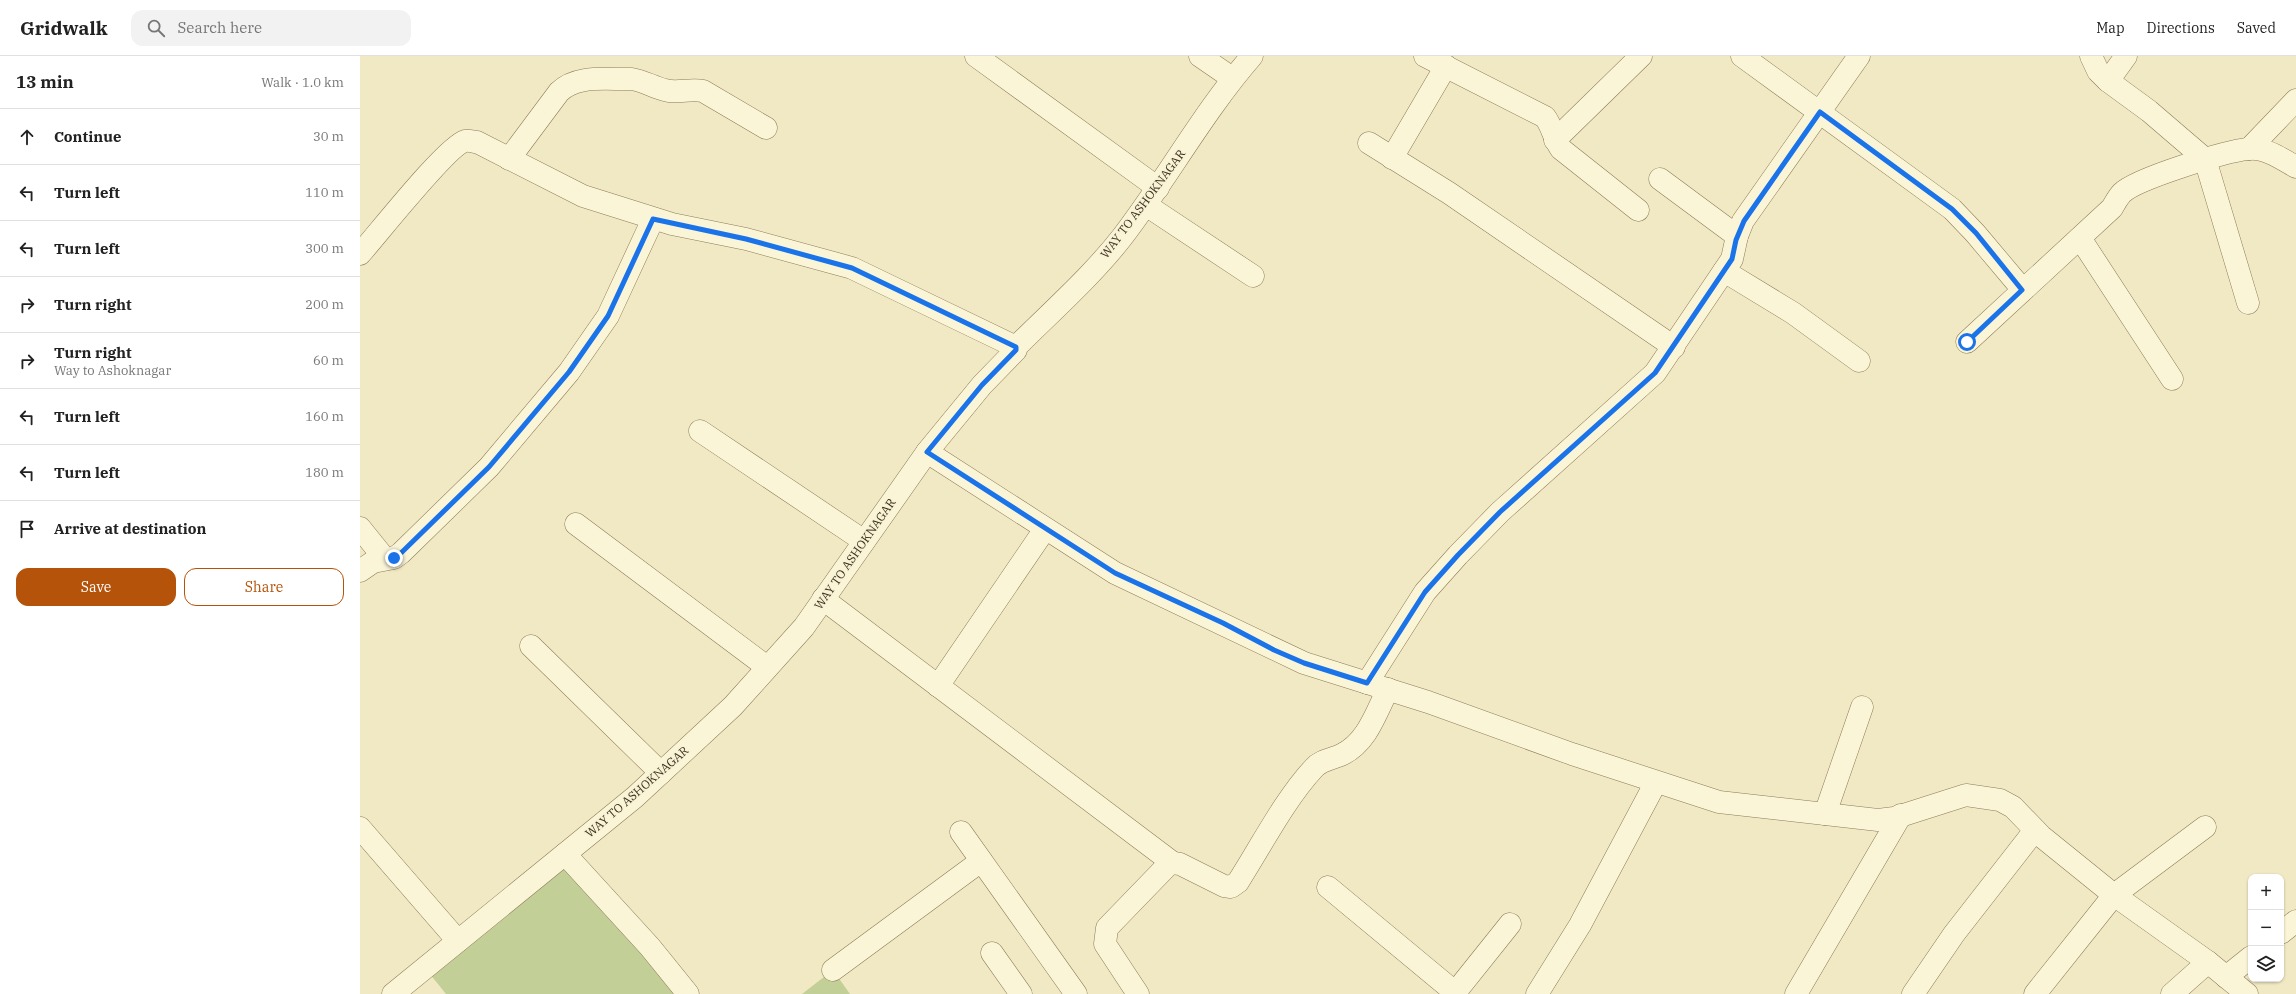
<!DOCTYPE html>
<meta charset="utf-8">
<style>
body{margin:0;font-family:"IBM Plex Serif",serif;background:#f2f2f2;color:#222}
.controls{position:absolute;right:12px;bottom:12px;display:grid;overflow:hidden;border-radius:8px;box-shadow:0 1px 3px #0004}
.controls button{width:36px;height:36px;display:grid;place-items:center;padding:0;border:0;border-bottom:1px solid #e0e0e0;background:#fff;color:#222;font:20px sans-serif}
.stop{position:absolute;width:12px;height:12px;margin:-9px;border:3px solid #1a73e8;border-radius:50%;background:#fff}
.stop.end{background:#1a73e8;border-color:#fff;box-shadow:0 1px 4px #0008}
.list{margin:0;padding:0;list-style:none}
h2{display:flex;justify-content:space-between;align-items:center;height:52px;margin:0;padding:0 16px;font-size:17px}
h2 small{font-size:13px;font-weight:400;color:#767676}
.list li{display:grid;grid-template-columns:26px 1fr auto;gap:12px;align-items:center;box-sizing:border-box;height:56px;padding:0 16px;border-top:1px solid #e0e0e0}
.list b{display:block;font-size:15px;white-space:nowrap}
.list p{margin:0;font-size:13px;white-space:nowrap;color:#767676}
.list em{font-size:13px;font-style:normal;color:#767676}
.actions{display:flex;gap:8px;padding:12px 16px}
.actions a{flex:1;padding:9px 0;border:1px solid #b45309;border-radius:12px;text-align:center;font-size:14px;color:#b45309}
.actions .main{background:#b45309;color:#fff}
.icon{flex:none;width:22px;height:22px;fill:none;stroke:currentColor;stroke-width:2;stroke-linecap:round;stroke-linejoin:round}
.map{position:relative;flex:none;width:1936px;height:938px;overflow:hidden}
header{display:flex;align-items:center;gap:24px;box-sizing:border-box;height:56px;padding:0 20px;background:#fff;border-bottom:1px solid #e0e0e0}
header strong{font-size:19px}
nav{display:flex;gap:22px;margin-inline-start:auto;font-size:14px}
.search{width:280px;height:36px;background:#f2f2f2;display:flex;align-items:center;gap:10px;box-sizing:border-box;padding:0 14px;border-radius:12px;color:#767676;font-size:15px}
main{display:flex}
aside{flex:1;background:#fff}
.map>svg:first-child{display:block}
</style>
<header>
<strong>Gridwalk</strong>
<div class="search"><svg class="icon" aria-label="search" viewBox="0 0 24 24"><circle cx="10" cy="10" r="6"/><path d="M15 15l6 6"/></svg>Search here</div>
<nav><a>Map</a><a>Directions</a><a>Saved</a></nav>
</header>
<main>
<aside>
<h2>13 min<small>Walk · 1.0 km</small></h2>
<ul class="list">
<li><svg class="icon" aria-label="ahead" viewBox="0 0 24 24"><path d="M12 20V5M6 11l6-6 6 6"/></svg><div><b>Continue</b></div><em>30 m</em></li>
<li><svg class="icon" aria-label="left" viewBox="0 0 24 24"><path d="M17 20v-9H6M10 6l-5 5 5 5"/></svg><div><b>Turn left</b></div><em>110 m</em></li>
<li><svg class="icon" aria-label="left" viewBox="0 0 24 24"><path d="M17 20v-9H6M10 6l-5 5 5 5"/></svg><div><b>Turn left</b></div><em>300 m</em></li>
<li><svg class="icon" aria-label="right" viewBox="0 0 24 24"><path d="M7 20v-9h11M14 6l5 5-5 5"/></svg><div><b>Turn right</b></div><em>200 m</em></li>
<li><svg class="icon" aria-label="right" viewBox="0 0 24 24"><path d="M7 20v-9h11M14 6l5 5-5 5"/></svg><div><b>Turn right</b><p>Way to Ashoknagar</p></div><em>60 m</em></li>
<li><svg class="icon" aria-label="left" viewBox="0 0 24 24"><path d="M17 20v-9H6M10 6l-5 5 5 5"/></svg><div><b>Turn left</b></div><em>160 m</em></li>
<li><svg class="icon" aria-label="left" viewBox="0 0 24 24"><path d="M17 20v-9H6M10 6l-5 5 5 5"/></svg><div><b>Turn left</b></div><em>180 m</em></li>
<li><svg class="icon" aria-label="arrive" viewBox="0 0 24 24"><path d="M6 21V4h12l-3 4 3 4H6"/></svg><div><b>Arrive at destination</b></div></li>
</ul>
<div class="actions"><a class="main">Save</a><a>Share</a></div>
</aside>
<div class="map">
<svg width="1936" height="938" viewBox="0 0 1936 938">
<rect width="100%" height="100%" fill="#f1e9c4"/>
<!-- green -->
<g fill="#c2d097">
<path d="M205,798L315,938H86L65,912Z"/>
<path d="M473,914L490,938H442Z"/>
</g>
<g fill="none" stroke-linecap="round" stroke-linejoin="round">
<defs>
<g id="minor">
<path d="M616,0L798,132"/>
<path d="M840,0L872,22"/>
<path d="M1065,0L1185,61C1192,70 1194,83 1201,93L1278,154"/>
<path d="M1382,0L1592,153L1615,177L1663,234"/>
<path d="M1731,0L1738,15L1748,25L1789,55L1845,103L1888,247"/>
<path d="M1748,25L1766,0"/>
<path d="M1195,84L1281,0"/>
<path d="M1009,87L1089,137L1314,291"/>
<path d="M1889,93L1936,44"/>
<path d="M1032,102L1086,10"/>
<path d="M149,103L199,36C217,18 248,24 272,23C284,25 293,31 305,34C317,38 330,32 343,35L406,72"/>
<path d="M1300,123L1377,180"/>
<path d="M786,149L893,220"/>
<path d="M1720,182L1812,323"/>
<path d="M0,198C17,179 87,90 105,85C109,84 113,86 117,86L223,140L312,168L386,183L492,212L656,291"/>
<path d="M1364,215L1433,257L1499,305"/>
<path d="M1607,286L1752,152C1755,147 1758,141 1762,137C1776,123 1866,95 1888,93C1905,91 1922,103 1936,111"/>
<path d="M340,375L504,485"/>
<path d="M567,396L755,517L944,607L1068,646L1212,698L1359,746L1518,764L1534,762L1606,739L1640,744L1653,751L1681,780L1754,839L1848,906L1887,938"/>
<path d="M216,468L407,611"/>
<path d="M0,472L25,503"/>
<path d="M0,515L13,506L34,502L41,497L129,411L209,316L248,260L293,163"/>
<path d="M463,543L813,807"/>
<path d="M171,590L301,717"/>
<path d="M1007,627L1065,536L1098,499L1140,456L1295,317L1372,203L1377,180L1383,165L1499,0"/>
<path d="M578,630L685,473"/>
<path d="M1465,758L1502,651"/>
<path d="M0,772L98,885"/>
<path d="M601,776L716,938"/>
<path d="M205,798L290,891L328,938"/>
<path d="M968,831L1097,938"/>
<path d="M1921,877L1936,865"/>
<path d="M632,897L661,938"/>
<path d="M473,914L621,805"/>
<path d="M1866,921L1891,901"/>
<path d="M33,938L275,741L373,650L444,571L567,396L622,329L656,294V291C692,255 732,220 763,180C808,121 844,55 892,0"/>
<path d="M778,938L745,888L747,872L807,810L813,807L820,808L864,830L871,831L878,826C901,790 925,743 954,712C961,704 972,703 981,699C1007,687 1016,657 1028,633"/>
<path d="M1094,938L1150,868"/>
<path d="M1177,938L1220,869L1296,726"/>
<path d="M1436,938L1541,759"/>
<path d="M1553,938L1594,878L1675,774"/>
<path d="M1675,938L1754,839L1845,771"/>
<path d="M1812,938L1848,906"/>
</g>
</defs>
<!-- minor casing -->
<use href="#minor" stroke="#8d7b59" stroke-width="23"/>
<!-- minor -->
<use href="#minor" stroke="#fbf5d8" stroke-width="22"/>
</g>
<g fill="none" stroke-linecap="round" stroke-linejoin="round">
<!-- route -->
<path stroke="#1a73e8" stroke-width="5" d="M34,502L41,497L129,411L209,316L248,260L293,163L386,183L492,212L656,291V294L622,329L567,396L755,517L863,567L914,594L944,607L1007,627L1065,536L1098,499L1140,456L1295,317L1372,203L1376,184L1384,165L1460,56L1592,153L1616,177L1662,234L1607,286"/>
</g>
<g text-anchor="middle" stroke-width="3" stroke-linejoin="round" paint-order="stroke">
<!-- street labels -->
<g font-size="12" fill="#3c301e" stroke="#f8f2d5">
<text transform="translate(783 148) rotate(-53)" y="4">WAY TO ASHOKNAGAR</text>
<text transform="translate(495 498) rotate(-55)" y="4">WAY TO ASHOKNAGAR</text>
<text transform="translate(277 736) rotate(-41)" y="4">WAY TO ASHOKNAGAR</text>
</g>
</g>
</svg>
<div class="controls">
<button>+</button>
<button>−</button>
<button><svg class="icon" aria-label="layers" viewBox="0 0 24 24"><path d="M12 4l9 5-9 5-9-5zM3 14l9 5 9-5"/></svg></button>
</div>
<div class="stop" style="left:1607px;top:286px"></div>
<div class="stop end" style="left:34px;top:502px"></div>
</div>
</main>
